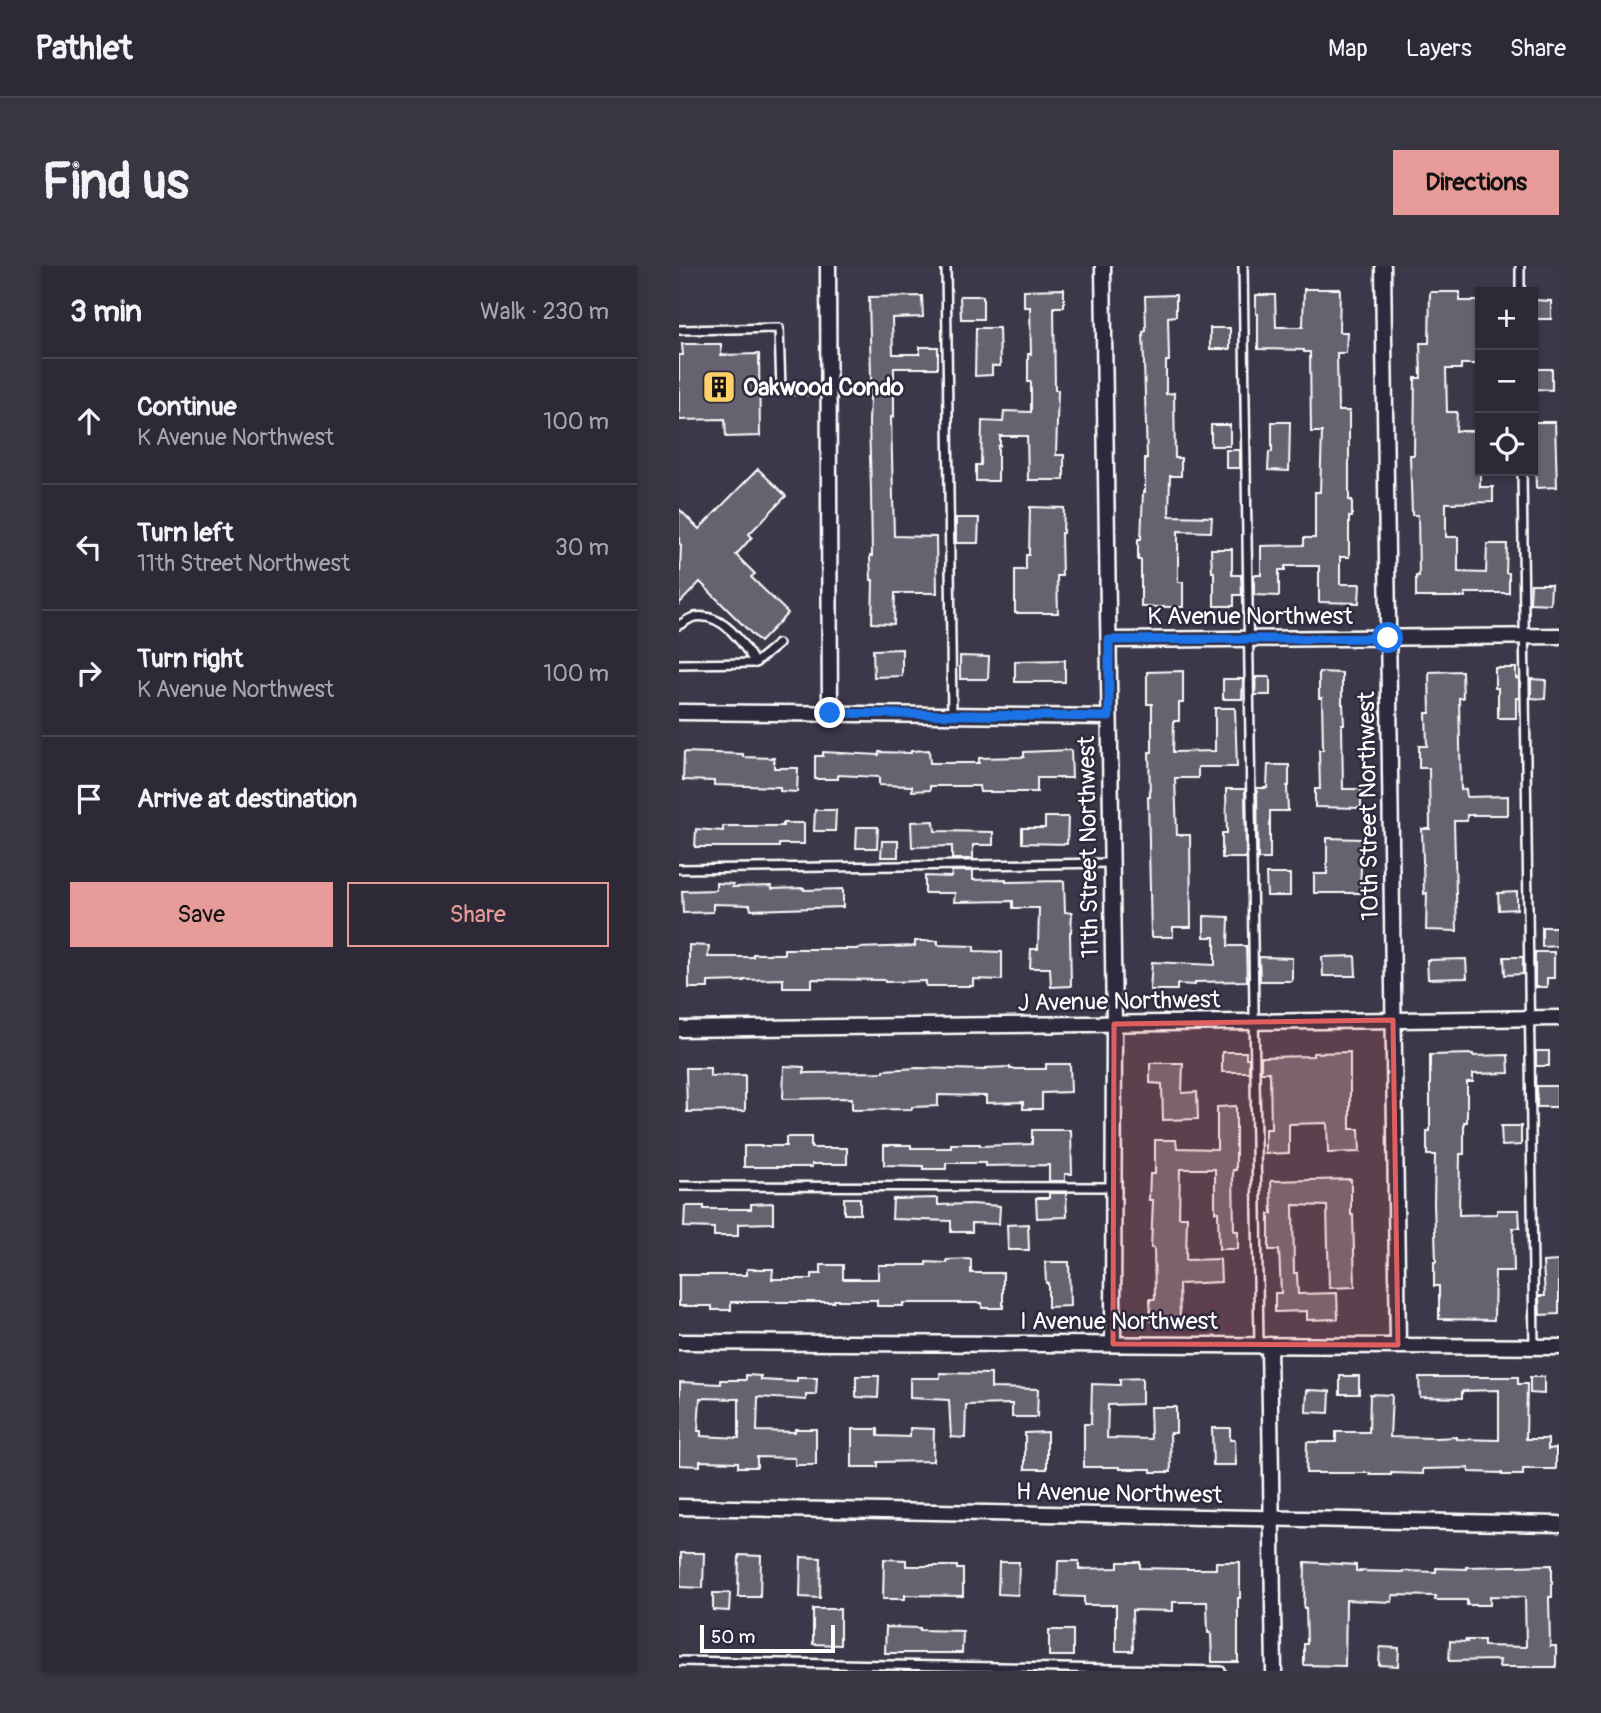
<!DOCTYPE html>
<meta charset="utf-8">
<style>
body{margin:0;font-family:Pangolin,sans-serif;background:#393542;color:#f1f3f6}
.controls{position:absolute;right:21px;top:21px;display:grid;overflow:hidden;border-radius:0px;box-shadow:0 2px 5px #0004}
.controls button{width:63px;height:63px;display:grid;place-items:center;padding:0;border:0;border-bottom:2px solid #484552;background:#2d2937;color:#f1f3f6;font:35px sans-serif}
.scale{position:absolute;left:21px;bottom:18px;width:135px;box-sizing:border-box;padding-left:7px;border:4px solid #fff;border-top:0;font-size:19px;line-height:24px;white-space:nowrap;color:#fff;-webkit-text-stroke:5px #2f2a3d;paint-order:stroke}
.stop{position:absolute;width:21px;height:21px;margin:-16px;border:5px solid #1a73e8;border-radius:50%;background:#fff}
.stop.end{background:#1a73e8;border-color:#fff;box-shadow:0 2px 7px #0008}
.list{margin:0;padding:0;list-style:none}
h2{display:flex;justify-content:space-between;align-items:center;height:91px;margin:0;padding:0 28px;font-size:30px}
h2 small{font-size:23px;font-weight:400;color:#a7a6ad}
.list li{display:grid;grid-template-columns:46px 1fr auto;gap:21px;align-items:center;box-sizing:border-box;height:126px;padding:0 28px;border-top:2px solid #484552}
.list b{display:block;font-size:26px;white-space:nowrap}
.list p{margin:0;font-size:23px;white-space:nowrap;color:#a7a6ad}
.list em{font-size:23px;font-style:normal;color:#a7a6ad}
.actions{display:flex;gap:14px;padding:21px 28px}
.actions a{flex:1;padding:16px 0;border:2px solid #e69b98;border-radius:0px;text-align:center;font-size:24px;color:#e69b98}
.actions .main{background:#e69b98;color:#111}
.icon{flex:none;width:38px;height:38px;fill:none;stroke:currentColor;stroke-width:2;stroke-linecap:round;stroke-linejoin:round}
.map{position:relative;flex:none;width:880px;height:1405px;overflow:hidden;border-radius:0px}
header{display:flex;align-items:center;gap:42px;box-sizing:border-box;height:98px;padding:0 35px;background:#2d2937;border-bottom:2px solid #484552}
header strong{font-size:33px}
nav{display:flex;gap:38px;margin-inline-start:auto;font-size:24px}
.intro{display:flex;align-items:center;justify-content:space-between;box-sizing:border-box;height:168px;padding:0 42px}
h1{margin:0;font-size:49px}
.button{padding:18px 32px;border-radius:0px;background:#e69b98;color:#111;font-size:24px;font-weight:700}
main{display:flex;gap:42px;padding:0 42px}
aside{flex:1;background:#2d2937;border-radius:0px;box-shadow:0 2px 5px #0004}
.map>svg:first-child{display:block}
</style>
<header>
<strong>Pathlet</strong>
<nav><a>Map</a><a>Layers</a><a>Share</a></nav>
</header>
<div class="intro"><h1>Find us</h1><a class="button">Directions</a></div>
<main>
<aside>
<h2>3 min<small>Walk · 230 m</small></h2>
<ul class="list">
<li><svg class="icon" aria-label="ahead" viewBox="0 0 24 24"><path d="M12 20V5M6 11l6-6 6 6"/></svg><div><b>Continue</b><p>K Avenue Northwest</p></div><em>100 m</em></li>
<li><svg class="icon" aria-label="left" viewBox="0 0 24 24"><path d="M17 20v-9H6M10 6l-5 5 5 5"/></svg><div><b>Turn left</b><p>11th Street Northwest</p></div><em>30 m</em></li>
<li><svg class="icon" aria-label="right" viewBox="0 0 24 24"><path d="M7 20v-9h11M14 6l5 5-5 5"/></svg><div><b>Turn right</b><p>K Avenue Northwest</p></div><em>100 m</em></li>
<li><svg class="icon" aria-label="arrive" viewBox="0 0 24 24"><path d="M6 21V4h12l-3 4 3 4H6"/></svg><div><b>Arrive at destination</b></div></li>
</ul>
<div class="actions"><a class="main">Save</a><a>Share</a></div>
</aside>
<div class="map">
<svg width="880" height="1405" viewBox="0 0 880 1405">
<rect width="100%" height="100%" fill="#3c3749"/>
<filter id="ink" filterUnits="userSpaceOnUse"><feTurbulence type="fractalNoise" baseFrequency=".0143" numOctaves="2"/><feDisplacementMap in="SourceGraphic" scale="14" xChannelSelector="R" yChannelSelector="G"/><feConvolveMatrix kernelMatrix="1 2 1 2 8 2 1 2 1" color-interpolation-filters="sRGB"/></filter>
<g filter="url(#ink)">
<!-- building -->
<g fill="#666270" stroke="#fff" stroke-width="2" fill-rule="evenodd">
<path d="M385,23V41H375L376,124H379L377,189H385V214H349L348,170H321V180H319V215H297V199H302L303,155L324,156L325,145L352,146V116H349V88H352L351,41H345V24Z"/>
<path d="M625,23H661L660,66H668L667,87H658L659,145H670V234H673V251H670V291H661V318H681L680,337L640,336V300H606V304H600V330L575,329V309H582V280L625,279V272H636V226H641L643,166H632L631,86H625V84L579,83V48H577V29H596L597,61H624Z"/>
<path d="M751,26H781V35H801V98H782V103H767L768,146H778L777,165H797V183H801V221H814V236L767,237V271H779V306L807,307L808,278H828L827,307H830V327H786V331H737V310H740L739,249H733L731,189H735L736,112H742L741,77H750Z"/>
<path d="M497,29V50L489,51L490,95H487V128L495,127L496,192H502V210H491L490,250L533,251L532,266L499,265V316H504V341H462V294H459V273H462L464,226H466V192H468L464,66L467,65L466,30Z"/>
<path d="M243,30L244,51L213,52L214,88H241V81H259V102H215V151H212L215,270L257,271L258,327H216L215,358L193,357L194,314H192L191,290H193L192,224L190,156L192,111L190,31Z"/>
<path d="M281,30H304V53H282Z"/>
<path d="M854,34L872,35V53H854Z"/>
<path d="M297,62H320L321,100H313V109L296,110Z"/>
<rect x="531" y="62" width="20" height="21"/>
<path d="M3,78H42V89L80,88L81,170L47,171L46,153L0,154V89H4Z"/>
<path d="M854,103H873V124L854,123Z"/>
<path d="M593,156H611L610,205L589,204L590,186H593Z"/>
<path d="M855,156H876L878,221L857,222Z"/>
<rect x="532" y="159" width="19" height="21"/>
<rect x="547" y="184" width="14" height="18"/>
<path d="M79,203L107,230L70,268L73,271L57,289L76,308L72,311L109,347L81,376L21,316L0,338L2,279L0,277V243L20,263Z"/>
<path d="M351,241L385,242L384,267H382L383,310H378L379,347H336V304H347V289H350Z"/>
<path d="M277,252H300L299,277H277Z"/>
<path d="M532,283H553V309H562L563,329H555V340H535V306H533Z"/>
<path d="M852,318H872L871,338L851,337Z"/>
<path d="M223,383V410L195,411L194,384Z"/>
<path d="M281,390L310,391L309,413H281Z"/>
<path d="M386,394V416H336V395Z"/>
<path d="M816,402H837V412L840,413V432H837V452H819V422H816Z"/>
<path d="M504,405V437H500V455H495L494,486L536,485V442H556L558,501H519V512H496L498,569H511L512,661H494V671H472L469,531H471L470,486H473V438H468V406Z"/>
<path d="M783,405L784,432H780L782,524L787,523L788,531L829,530V549H788V555H775L778,665L747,664L748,627L745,628L743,563H751L750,502H740V480H748L747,447H751L750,406Z"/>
<path d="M640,406L663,407V438H664L665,458H663L664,523H682V542L636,541V523H641L640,484H644L643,432H640Z"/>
<path d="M577,411H591V429H576Z"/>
<path d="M544,413H564L563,433H544Z"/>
<path d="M852,413L867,414L866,433L852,432Z"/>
<path d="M250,484L251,497H300V492L345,491V486L392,484L393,512H358V526H301L300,520H251V524L233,525V520L200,519V511L159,509V513H136V490H144V486L200,489V486L232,487V485Z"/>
<path d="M5,486L64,488V491L95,492V502H119L118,526L101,525V521L35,519V515L4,514Z"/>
<path d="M589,499H610V520H608L609,545H591V593H579L578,522H588Z"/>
<path d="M547,523H566L567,592H543V567H548Z"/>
<path d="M136,544H157L156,565H135Z"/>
<path d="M366,551H389L388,578L343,577V562H366Z"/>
<path d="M255,555L256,565L314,566V579H294V593H273V580L233,581L232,556Z"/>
<path d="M104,557H125V578H100V581H16L17,563L44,565V560H104Z"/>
<path d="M178,561H199L198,582H177Z"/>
<path d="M648,572L683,573L681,627H635V608H648Z"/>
<path d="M203,575H219V591H202Z"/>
<path d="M273,605H294V614L327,613V616L385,615L386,646L393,647L392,666H391L392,720L372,721L371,702H351L352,683H359L360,642H334V635L275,636L276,627H246V610L272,611Z"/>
<path d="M587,608H611V630H588Z"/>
<path d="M37,617L54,618L53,621L93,620V623L125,622V624L164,623V641L72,644L71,639L34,638V646L4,647L3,625L37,624Z"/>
<path d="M838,626V643L820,644L819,627Z"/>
<path d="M525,650L550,651L549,680H567L568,715L516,716V719L498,718V724H471L473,696L536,699V671H525Z"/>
<path d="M863,661H880V680L863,681Z"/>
<path d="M236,675H259V679L295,680V685L323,686V714L294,713V720H247V715L206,716V714L133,713V721H104V713L65,714V715L29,716V722H10V679L30,680L29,691H74V688H105V683H179V682L236,680Z"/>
<path d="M856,686H875V712H868V721H856Z"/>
<path d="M676,690L677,710H644L643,691Z"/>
<path d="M580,691L613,692V715H581Z"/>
<path d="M825,691H844V708L826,709Z"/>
<path d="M787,693L788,712L749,713L748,694Z"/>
<rect x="857" y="785" width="13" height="15"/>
<path d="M543,786H567V792H570V806H543Z"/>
<path d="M671,786V863H680L681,886L649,887L648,857L610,858V887L586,888V863H592L591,810L590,806H582V791L634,790V787Z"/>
<path d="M794,788V790L829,789L830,807L794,808V816H788V856H785V888H781L780,949L818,948V944H840L841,962H834L835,1005H816L815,1054L760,1053V1020H755V996H757L755,937L756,889H748V865H751V789Z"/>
<path d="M471,797H504L503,827L518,826L519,853L484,854L483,818L471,817Z"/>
<path d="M367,798H391L392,826L363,827V843H344V836L307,837V830L259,829V840L233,841V843L173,844V832L104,833L105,800L125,801V807L205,806V804L239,802L306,804V802L331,801V803H367Z"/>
<path d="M7,802H31V810L66,809V845L8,846Z"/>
<rect x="858" y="820" width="20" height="21"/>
<path d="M557,840V904H554L555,965H559V983H540L539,946H536V903H501L500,951H508L507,994L541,993L542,1016L500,1018L501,1054L472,1055L471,1033H476L475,982H472L474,934H470L471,908H476V874H497L498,882L538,883V841Z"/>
<path d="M822,860H842V879L823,880Z"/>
<path d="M353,864H392L393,908H386V915H370V899L306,900V897H267V903H244V900L205,899V879H232V882H272V878H301V880L353,878Z"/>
<path d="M107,871H132V882H168V898H133V901H65V880H107Z"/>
<path d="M672,913V949H674L676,1021L650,1022L648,940L614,939L615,1007H618L619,1028L658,1027L659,1053L628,1054V1045L596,1046V1027H602L600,984H590V948H593L592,915Z"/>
<path d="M370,927H387L388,951L358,952L357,932H370Z"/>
<rect x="165" y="932" width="16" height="16"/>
<path d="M259,932V939L292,938L321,940L320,958L293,957V966H272V955L213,953L214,933Z"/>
<path d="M94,937V957L59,958V970H35V962L5,961L6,940H25V943H72V938Z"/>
<path d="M349,958L350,984H329L328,959Z"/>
<path d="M292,993V1007H324V1042H303V1037H224V1040H198V1034H155V1036H52V1044H33V1040H0V1009H68V1003H94L93,1013H133V1008H142V999H164V1013H199V999H247V996L268,997V994Z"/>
<path d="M880,995V1048L861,1049L860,1030H866L864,996Z"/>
<path d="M366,996H390L391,1040L369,1041V1017H367Z"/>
<path d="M261,1107L312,1108V1122L359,1123L358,1151H333V1138L287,1139L286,1172L272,1171L270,1134L231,1132V1112H261Z"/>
<path d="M67,1109L82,1110V1114L118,1116V1112H138L137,1129H127V1134L79,1131L78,1165L116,1166V1163H137V1199H116V1192L78,1191V1201H59V1196L21,1195V1200L0,1199L1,1116L42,1118V1114H67ZM21,1132L60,1133V1172L22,1170V1165H19Z"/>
<path d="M177,1110H200L199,1132L177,1131Z"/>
<rect x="661" y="1110" width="19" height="18"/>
<path d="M740,1111H839V1118H848L847,1173H869V1183L877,1182V1203H844V1209H823V1207L790,1206V1202L744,1203V1208L712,1207V1209H691V1207H627L628,1176H657V1166H690L691,1128L713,1129L711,1171L757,1172L778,1171V1173L820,1174V1124L783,1125V1132L741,1131Z"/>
<path d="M851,1111H865V1128L851,1127Z"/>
<path d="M463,1112V1138L429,1139L428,1172L472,1173L471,1141H497V1167H491L492,1206H472V1203H441V1201H405V1158H412L413,1118L441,1119V1113Z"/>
<path d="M628,1124L651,1125L650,1147L627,1146Z"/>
<path d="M231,1162L255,1163L254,1195L199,1196V1201H173V1163H199V1170L231,1171Z"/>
<path d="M533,1162H551V1174H556L557,1199H534Z"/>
<path d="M368,1166V1203H346V1167Z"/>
<path d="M2,1287H25L24,1322L1,1321Z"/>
<path d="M60,1289L82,1290L81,1331H59Z"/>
<path d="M122,1291L142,1292L141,1332L121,1331Z"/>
<path d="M205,1293L227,1294V1300H278V1303H284V1330L226,1329V1333H204Z"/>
<path d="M379,1295H400V1303L439,1302V1296H461V1302L506,1303H537V1296H561V1332H559V1396H533L532,1367H529L528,1336H494V1345L453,1344L454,1385H437V1339H405V1331L378,1330Z"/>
<path d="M320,1296H340L339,1329L319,1328Z"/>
<path d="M626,1296L677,1299V1305L724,1306V1305L757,1306V1302L787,1303V1301L873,1299V1331H870L871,1380H877V1401H820L821,1394L770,1395L771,1375L788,1376L787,1374H805V1380L847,1381L846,1331L811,1330V1339H788V1334H756L757,1330L714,1329L713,1336L667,1334L666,1400L625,1399V1378H628L627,1342H625Z"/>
<path d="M34,1327H51L50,1345L34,1344Z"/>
<path d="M134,1343H161V1379L134,1378Z"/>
<path d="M207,1361L241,1362V1364L284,1365L283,1387H206Z"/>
<rect x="370" y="1364" width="24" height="26"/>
<path d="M701,1381L720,1382L719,1400L700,1399Z"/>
</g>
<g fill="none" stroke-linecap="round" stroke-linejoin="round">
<defs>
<g id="lane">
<path d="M267,0L273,449"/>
<path d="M564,0L580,1079"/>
<path d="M841,0V26"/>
<path d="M0,64L100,62L102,124H149"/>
<path d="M843,205L855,1080"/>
<path d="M0,359C4,357 11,352 15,351C44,346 64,377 76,397"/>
<path d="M0,398L76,397L99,378"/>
<path d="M0,603L432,597"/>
<path d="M0,920L434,921"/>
<path d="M0,1395L542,1405"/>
</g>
<g id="street">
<path d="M149,0L151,447"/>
<path d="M424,0L435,758L434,1078"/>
<path d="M704,0L719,1079"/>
<path d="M430,374L880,370"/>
<path d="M0,446L430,451"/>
<path d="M0,763L880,752"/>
<path d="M0,1076L880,1081"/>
<path d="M590,1079L595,1405"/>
<path d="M0,1241L880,1258"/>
</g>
</defs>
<!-- lane casing -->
<use href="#lane" stroke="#fff" stroke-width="12"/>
<!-- street casing -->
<use href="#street" stroke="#fff" stroke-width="19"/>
<!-- lane -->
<use href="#lane" stroke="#2f2a3d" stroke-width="7"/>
<!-- street -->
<use href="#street" stroke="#2f2a3d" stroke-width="14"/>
</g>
</g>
<g fill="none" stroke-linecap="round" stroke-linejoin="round" filter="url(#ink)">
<!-- route -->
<path stroke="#1a73e8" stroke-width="9" d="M151,447L430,451V374L709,372"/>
</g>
<!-- marked area -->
<path fill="#e05e5e" fill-opacity="0.2" stroke="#e05e5e" stroke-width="5" stroke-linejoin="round" d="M714,754L719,1079L434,1078L435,758Z"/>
<!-- icons -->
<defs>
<symbol id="building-square" viewBox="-11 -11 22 22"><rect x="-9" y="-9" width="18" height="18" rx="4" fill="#ffd166" stroke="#2f2a3d"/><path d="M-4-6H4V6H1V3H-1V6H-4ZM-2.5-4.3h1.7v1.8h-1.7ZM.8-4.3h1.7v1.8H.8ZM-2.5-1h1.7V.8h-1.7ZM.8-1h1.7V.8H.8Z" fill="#111"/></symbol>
</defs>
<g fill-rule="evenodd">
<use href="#building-square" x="21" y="102" width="38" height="38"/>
</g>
<g text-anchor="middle" stroke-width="5" stroke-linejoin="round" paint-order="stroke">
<!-- poi labels -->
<g font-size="24" font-weight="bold" fill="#fff" stroke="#2f2a3d" text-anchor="start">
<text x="64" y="129">Oakwood Condo</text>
</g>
<!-- street labels -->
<g font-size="24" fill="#fff" stroke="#2f2a3d">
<text x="571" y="358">K Avenue Northwest</text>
<text transform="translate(689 540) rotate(-91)" y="8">10th Street Northwest</text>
<text transform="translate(409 581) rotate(-91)" y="8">11th Street Northwest</text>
<text transform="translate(440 735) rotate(-1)" y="8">J Avenue Northwest</text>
<text x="440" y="1063">I Avenue Northwest</text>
<text transform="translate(440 1227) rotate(1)" y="8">H Avenue Northwest</text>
</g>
</g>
</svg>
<div class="controls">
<button>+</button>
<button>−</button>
<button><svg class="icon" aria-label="locate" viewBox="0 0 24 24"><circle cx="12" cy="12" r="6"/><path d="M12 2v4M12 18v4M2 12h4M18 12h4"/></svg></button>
</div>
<div class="scale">50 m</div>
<div class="stop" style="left:709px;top:372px"></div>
<div class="stop end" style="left:151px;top:447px"></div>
</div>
</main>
